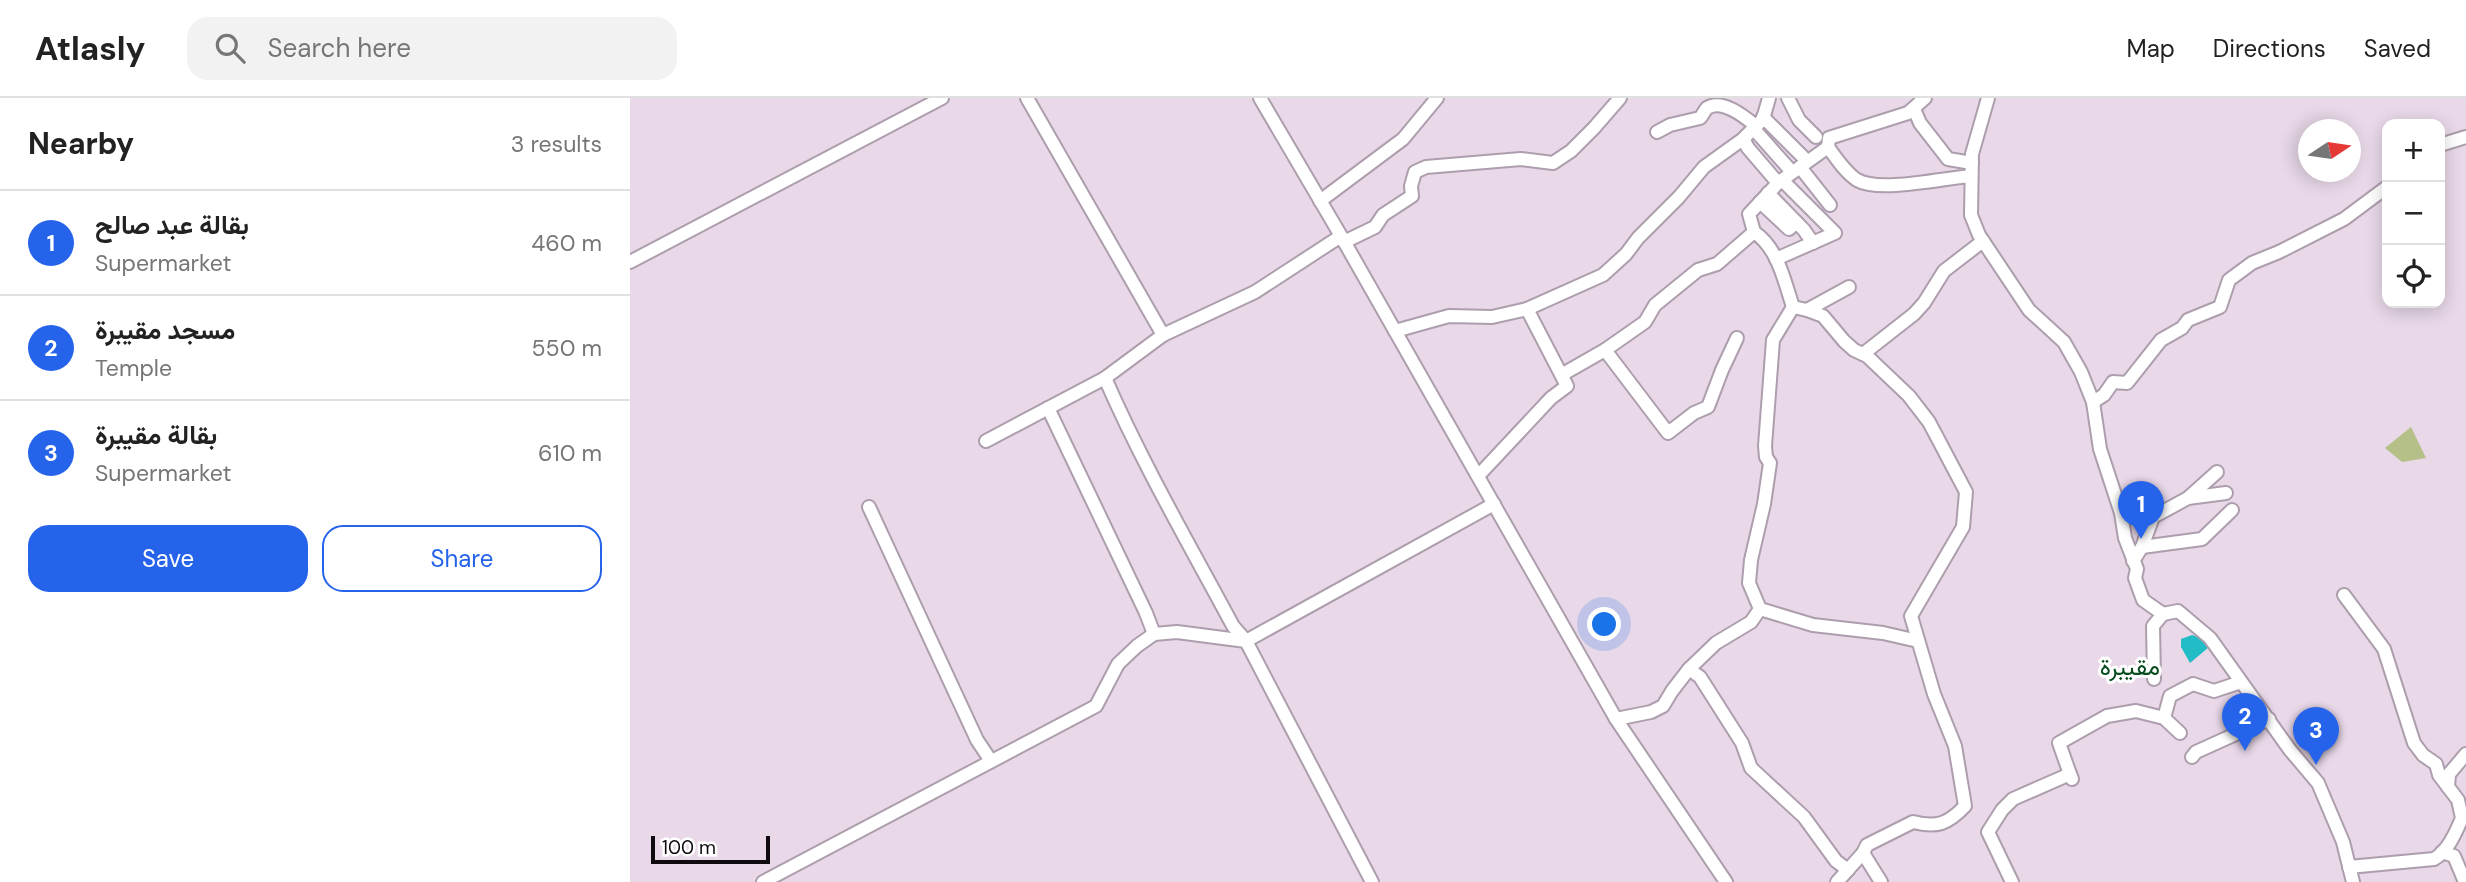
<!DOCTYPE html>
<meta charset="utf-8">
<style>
body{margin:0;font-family:"DM Sans",Vazirmatn,sans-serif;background:#f2f2f2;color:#222}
.controls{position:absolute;right:21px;top:21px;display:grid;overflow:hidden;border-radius:14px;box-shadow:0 4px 18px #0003}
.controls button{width:63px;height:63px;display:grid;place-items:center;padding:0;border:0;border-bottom:2px solid #e0e0e0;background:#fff;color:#222;font:35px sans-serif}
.compass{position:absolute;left:1668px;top:21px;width:63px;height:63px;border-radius:50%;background:#fff;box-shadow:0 4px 18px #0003;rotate:77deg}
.scale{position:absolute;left:21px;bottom:18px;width:119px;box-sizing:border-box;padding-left:7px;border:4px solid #0f0a0f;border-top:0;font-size:19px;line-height:24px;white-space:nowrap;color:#0f0a0f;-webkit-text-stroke:5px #fff;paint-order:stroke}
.you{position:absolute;left:975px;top:527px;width:24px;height:24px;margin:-18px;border:5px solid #fff;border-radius:50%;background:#1a73e8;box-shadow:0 0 0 10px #1a73e833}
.badge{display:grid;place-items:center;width:46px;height:46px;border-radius:50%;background:#2563eb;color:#fff;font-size:23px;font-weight:700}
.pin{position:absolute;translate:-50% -58px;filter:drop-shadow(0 2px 4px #0008)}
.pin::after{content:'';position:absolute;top:37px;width:24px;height:21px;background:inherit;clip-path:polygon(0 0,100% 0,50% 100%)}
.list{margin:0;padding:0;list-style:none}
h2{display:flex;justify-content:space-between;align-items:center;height:91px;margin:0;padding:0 28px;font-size:30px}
h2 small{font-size:23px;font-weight:400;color:#767676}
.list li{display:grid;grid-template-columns:46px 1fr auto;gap:21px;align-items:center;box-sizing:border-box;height:105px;padding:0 28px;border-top:2px solid #e0e0e0}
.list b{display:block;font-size:26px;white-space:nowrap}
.list p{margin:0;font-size:23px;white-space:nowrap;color:#767676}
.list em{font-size:23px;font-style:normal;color:#767676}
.actions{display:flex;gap:14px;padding:21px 28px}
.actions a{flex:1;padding:16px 0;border:2px solid #2563eb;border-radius:21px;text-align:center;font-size:24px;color:#2563eb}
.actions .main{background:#2563eb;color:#fff}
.icon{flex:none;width:38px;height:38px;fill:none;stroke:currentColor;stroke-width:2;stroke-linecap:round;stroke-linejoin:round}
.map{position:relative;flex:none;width:1836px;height:784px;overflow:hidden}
header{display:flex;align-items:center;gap:42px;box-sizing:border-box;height:98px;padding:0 35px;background:#fff;border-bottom:2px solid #e0e0e0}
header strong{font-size:33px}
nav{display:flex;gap:38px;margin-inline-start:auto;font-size:24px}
.search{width:490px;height:63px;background:#f2f2f2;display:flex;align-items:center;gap:18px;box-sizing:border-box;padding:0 24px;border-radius:21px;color:#767676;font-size:26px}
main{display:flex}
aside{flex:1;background:#fff}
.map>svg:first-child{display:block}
</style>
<header>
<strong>Atlasly</strong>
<div class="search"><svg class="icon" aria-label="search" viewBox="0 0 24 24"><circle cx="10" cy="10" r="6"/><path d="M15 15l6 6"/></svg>Search here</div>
<nav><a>Map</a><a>Directions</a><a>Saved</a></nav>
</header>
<main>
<aside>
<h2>Nearby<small>3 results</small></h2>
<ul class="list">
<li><span class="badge">1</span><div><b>بقالة عبد صالح</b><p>Supermarket</p></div><em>460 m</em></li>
<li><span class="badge">2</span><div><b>مسجد مقيبرة</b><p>Temple</p></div><em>550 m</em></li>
<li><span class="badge">3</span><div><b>بقالة مقيبرة</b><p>Supermarket</p></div><em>610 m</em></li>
</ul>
<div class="actions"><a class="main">Save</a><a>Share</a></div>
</aside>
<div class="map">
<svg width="1836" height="784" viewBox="0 0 1836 784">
<rect width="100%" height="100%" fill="#e8d8e8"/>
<!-- green -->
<path fill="#b4c088" d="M1781,329L1796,360L1772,364L1755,350Z"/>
<!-- water -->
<path fill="#21bcc5" d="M1562,537L1574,541L1579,549L1560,565L1551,549V541Z"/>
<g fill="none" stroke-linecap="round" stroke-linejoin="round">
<defs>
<g id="minor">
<path d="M397,0L533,237"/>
<path d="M630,0L711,138L986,621L1096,784"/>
<path d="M1158,0L1169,22L1186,39"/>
<path d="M1358,0L1342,56L1341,117L1349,137L1399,212L1434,244L1451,274L1463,304L1470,351L1491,415L1495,440L1507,471L1505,480L1513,502L1533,516L1523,528L1524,581"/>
<path d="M1284,11L1290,25L1318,61L1342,65"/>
<path d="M1133,19L1177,63"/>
<path d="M1123,30L1162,74"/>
<path d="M1027,34L1040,27L1070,20C1073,17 1074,13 1077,10C1092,0 1115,19 1126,28"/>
<path d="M1113,41L1118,50L1148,85"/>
<path d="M1810,47L1836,39"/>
<path d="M1198,49L1199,40L1278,15L1295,0"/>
<path d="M1170,69L1200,107"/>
<path d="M1138,95L1174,132L1183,145"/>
<path d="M690,103L773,41L807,0"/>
<path d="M1130,104L1159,131L1166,124"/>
<path d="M1124,134C1148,150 1154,182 1163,209L1177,212L1193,218L1214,243L1224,252L1237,258L1279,298L1299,324L1336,394L1333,429L1281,518L1304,596L1325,648L1335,708C1318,726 1307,730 1283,724L1237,747L1233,755L1207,784"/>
<path d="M714,144L745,129L753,117L782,98L781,88L785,74L796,69L891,61L923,65L941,53L964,30L990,0"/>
<path d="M1146,161L1205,135L1152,82"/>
<path d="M0,164L312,0"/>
<path d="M1163,209L1143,242L1135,348L1136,359L1140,365L1134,406L1121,462L1119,485L1130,511L1183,527L1253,535L1288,543"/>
<path d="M897,211L973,177L996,156L1008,140L1049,99L1074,69L1113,41L1133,21L1139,0"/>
<path d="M1177,212L1219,189"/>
<path d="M765,233L819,218L862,219L897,211L937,288L921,300L848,378"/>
<path d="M975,252L1038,335L1064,315L1078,309L1092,272L1107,240"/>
<path d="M1233,256L1284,216L1294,205L1314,173L1353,143"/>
<path d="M933,276L975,252L1015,224L1025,207L1068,172L1087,166L1124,134L1119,116L1148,85L1198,49C1206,60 1215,74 1227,82C1249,95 1314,80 1341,78"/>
<path d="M475,280C512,365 559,446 603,528L616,543L742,784"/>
<path d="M1463,304L1474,297L1483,284L1497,285L1531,242L1552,230L1558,222L1590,209L1599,182L1622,165L1649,154L1714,121L1757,89"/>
<path d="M418,310L516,515L524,536"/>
<path d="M356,343L475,280L533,237L625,194L711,138"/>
<path d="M1558,400L1587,374"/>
<path d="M239,409L347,642L361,663"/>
<path d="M1512,449L1572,441L1602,412"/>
<path d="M1503,463L1512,449L1523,419L1558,400L1596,395"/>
<path d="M1714,497L1754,551L1784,645L1793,657L1806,666L1809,677L1828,702L1832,720C1826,734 1818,753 1804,761L1719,769"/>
<path d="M1533,516L1548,513L1580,540L1660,652L1688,685L1713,744L1723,784"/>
<path d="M1059,571L1070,579L1112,645L1121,670L1174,719L1206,763L1218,772"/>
<path d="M1534,620L1540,598L1563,586L1584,593L1611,584"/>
<path d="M986,621L1021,614L1033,608L1042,593L1059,571L1086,545L1121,524L1130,511"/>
<path d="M1562,659L1566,654L1639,621"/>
<path d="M1440,676L1429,645L1477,618L1506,613L1534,620L1550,635"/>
<path d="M1818,689L1819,676L1836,656"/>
<path d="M1812,754L1824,758L1835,784"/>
<path d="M1233,755L1251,784"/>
<path d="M133,784L466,608L488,566L507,548L524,536L547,534L616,543L864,406"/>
<path d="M1382,784L1358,734L1372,712L1383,701L1440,676L1442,681"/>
</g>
</defs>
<!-- minor casing -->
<use href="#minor" stroke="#ad9ead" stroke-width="16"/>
<!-- minor -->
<use href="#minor" stroke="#fff" stroke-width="12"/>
</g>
<g text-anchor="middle" stroke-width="6" stroke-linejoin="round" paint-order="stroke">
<!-- quarter labels -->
<g font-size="24" fill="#054b1d" stroke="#fff">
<text x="1500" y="577">مقيبرة</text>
</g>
</g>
</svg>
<div class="controls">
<button>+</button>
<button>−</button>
<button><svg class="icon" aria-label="locate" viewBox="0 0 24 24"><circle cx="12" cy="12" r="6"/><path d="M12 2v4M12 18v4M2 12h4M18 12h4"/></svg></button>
</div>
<svg class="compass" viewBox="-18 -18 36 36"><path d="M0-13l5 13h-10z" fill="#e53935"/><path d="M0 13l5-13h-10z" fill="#767676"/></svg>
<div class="scale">100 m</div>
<div class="you"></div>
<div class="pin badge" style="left:1511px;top:441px">1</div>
<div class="pin badge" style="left:1615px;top:653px">2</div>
<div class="pin badge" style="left:1686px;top:667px">3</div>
</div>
</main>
